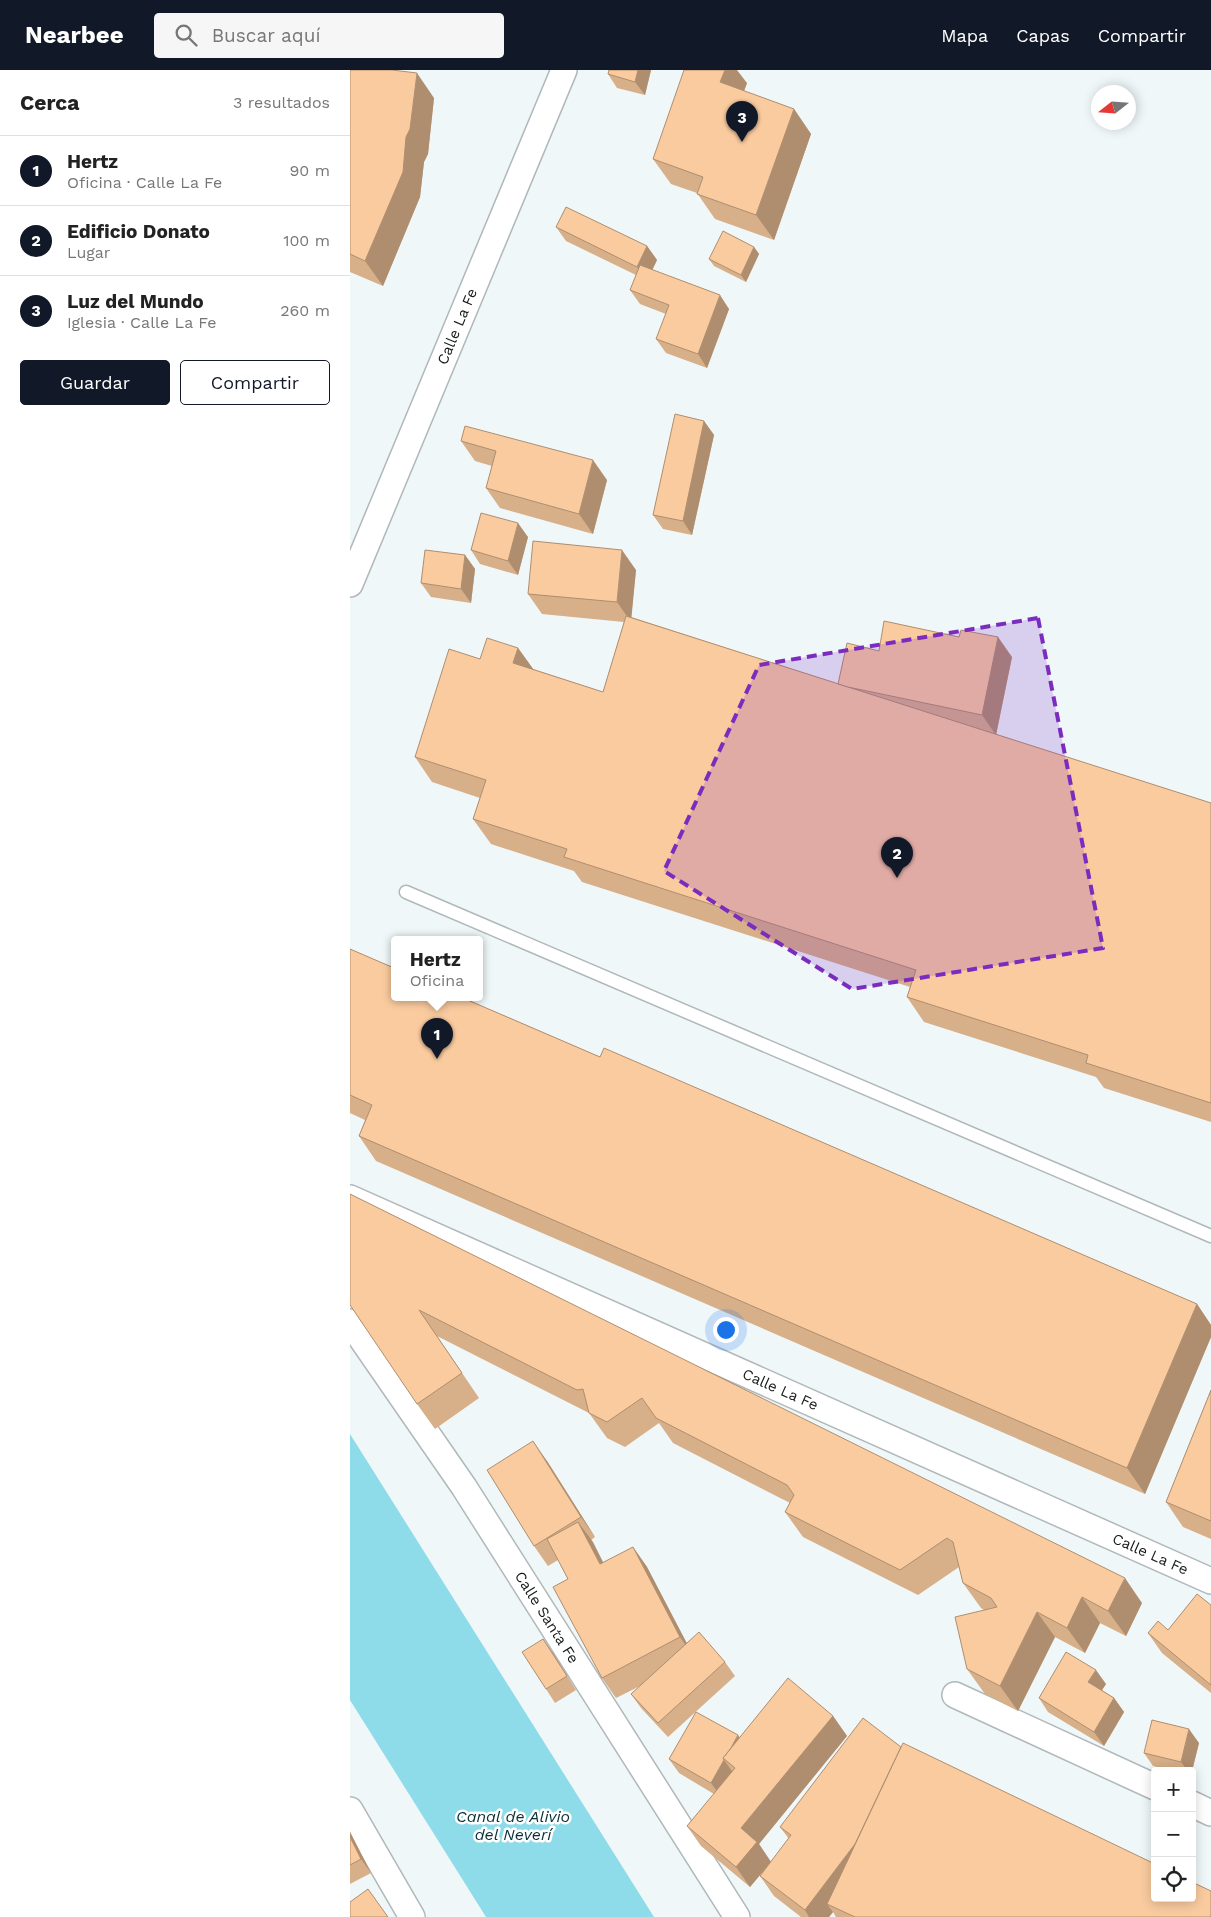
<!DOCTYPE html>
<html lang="es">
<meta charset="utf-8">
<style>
body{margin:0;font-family:"Work Sans",sans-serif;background:#f6f6f6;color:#222}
.controls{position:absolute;right:15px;bottom:15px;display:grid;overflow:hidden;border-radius:5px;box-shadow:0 2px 12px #0003}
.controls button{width:45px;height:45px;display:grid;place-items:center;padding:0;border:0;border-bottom:1px solid #e0e0e0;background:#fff;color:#222;font:25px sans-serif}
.compass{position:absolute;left:741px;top:15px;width:45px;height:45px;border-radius:50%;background:#fff;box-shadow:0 2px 12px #0003;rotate:253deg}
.you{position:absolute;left:375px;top:1259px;width:18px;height:18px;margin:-12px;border:4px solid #fff;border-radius:50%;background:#1a73e8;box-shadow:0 0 0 8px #1a73e833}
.badge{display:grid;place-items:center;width:32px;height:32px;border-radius:50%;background:#111827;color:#fff;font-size:16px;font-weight:700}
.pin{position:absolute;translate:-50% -41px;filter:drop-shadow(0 1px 2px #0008)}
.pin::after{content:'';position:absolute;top:26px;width:18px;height:15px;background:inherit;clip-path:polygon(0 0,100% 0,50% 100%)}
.popup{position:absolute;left:41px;top:866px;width:92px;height:65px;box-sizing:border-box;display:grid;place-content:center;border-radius:5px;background:#fff;filter:drop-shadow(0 1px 4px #0005);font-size:16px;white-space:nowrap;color:#767676}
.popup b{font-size:19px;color:#222}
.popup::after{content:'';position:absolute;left:50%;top:100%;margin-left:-10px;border:10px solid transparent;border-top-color:#fff}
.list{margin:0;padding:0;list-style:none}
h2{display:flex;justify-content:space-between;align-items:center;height:65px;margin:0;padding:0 20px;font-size:21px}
h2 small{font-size:16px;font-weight:400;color:#767676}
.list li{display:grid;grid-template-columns:32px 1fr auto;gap:15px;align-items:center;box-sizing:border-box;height:70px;padding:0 20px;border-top:1px solid #e0e0e0}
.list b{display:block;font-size:19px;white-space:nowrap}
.list p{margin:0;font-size:16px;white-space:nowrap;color:#767676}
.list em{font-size:16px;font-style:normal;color:#767676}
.actions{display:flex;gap:10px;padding:15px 20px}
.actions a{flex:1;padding:11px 0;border:1px solid #111827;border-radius:5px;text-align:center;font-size:18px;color:#111827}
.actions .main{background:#111827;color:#fff}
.icon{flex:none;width:28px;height:28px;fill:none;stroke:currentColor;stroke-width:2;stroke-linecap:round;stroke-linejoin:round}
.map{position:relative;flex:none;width:861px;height:1847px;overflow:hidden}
header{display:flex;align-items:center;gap:30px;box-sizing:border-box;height:70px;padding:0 25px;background:#111827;color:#fff}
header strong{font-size:24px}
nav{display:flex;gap:28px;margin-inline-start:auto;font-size:18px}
.search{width:350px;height:45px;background:#f6f6f6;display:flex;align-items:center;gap:12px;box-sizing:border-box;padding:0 18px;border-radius:5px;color:#767676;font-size:19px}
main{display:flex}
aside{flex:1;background:#fff}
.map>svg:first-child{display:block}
</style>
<header>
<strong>Nearbee</strong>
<div class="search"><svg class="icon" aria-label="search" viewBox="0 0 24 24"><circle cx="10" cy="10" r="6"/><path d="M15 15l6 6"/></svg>Buscar aquí</div>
<nav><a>Mapa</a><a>Capas</a><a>Compartir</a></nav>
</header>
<main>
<aside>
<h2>Cerca<small>3 resultados</small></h2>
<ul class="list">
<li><span class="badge">1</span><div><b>Hertz</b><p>Oficina · Calle La Fe</p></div><em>90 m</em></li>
<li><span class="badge">2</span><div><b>Edificio Donato</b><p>Lugar</p></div><em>100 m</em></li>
<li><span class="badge">3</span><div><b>Luz del Mundo</b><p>Iglesia · Calle La Fe</p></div><em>260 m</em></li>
</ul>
<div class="actions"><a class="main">Guardar</a><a>Compartir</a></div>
</aside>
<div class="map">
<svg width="861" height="1847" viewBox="0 0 861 1847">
<rect width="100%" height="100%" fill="#eff7f9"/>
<!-- water -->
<path fill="#8edbe9" d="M0,1364L304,1847H136L0,1630Z"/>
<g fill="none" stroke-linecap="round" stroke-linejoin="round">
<defs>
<path id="lane" d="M56,822L861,1166"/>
<g id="street">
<path id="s1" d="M0,514L214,0"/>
<path id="s2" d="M0,1128L861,1511"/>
<path id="s3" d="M0,1252L114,1417L387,1847"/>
<path d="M605,1625L805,1717"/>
<path d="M842,1734L861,1743"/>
<path d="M0,1740L62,1847"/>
</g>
</defs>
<!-- lane casing -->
<use href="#lane" stroke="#b1b8ba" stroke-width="15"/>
<!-- street casing -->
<use href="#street" stroke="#b1b8ba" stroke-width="28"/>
<!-- lane -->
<use href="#lane" stroke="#fff" stroke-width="12"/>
<!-- street -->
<use href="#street" stroke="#fff" stroke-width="25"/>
</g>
<!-- wall -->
<g fill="#d7af89">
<path d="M0,0L84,28L78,84L74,92L70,127L33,216L0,202Z"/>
<path d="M259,0H301L295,25L267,18L258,4Z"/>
<path d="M397,13L394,21L444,39L461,64L424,170L365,149L347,123L321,114L303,89Z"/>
<path d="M206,157L297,176L307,190L302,200L379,239L357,298L316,283L306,269L316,244L290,234L280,220L286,205L216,171Z"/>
<path d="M404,177L409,184L396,212L364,196L359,189Z"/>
<path d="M354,351L364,365L342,465L313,459L303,445Z"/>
<path d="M111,371L257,410L243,464L150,438L136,418L142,396L125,391Z"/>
<path d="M178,467L168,505L130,494L121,480Z"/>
<path d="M115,485L125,499L121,533L81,527L71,513Z"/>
<path d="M286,500L281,547L488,614L529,581L662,587L646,665L861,733V1052L754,1018L746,1007L574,952L557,927L560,917L232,812L224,801L141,774L123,749L130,728L82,712L65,687L130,589L168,578L183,599L253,622L274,552L192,544L178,524Z"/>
<path d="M0,879L250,987L847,1234L861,1255V1267L795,1424L26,1091L9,1066L15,1050L0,1043Z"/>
<path d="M0,1124L792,1533L776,1566L750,1553L735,1583L705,1567L668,1641L635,1624L617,1599L634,1540L631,1538L613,1513L609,1497L568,1525L453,1467L435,1442L440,1433L323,1373L309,1353L275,1377L257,1368L239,1343L87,1266L129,1328L85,1359L67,1334Z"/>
<path d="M861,1320V1469L833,1457L816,1432Z"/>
<path d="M197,1391L245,1467L241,1470L253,1493L283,1477L297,1497L337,1574L375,1592L385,1606L318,1667L291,1638L281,1624L292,1615L266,1628L252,1608L218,1509L208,1490L198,1496L184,1476Z"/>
<path d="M861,1535V1623L812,1583L798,1563L818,1560Z"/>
<path d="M193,1569L226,1620L205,1633L196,1619Z"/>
<path d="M756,1614L752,1620L764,1628L774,1642L754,1676L698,1642L689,1628Z"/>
<path d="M483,1646L497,1666L409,1774L421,1792L439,1769L430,1757L551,1677L861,1847H486L483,1842L479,1847H451L424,1826L410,1806L418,1795L400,1817L351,1776L337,1756L364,1724L329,1703L319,1689L390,1667Z"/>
<path d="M849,1673L842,1701H821L803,1696L794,1683Z"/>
<path d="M0,1762L21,1803L0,1814Z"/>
</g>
<!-- shaded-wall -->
<g fill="#af8e6f">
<path d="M288,0H301L295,25L285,12Z"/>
<path d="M375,0H387L397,13L388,37L370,12Z"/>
<path d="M67,3L84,28L78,84L74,92L70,127L33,216L15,191L56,67Z"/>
<path d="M444,39L461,64L424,170L406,145Z"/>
<path d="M297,176L307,190L297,211L287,197Z"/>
<path d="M404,177L409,184L396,212L391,205Z"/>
<path d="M370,225L379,239L357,298L348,284Z"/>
<path d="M354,351L364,365L342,465L333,451Z"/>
<path d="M243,390L257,410L243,464L229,444Z"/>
<path d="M168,453L178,467L168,505L158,491Z"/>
<path d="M272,480L286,500L281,552L267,532Z"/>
<path d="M115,485L125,499L121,533L111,519Z"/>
<path d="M648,567L662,587L646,665L632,645Z"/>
<path d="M168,578L186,603L163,593Z"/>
<path d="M847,1234L861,1255V1267L795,1424L777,1398Z"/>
<path d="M183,1371L197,1391L245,1467L231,1447Z"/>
<path d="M228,1452L243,1472L264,1514L250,1494Z"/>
<path d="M283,1477L297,1497L344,1587L330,1567Z"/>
<path d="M775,1508L792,1533L776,1566L758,1541Z"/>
<path d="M732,1527L750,1553L735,1583L717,1558Z"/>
<path d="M687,1542L705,1567L668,1641L650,1616Z"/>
<path d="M193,1569L203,1583L226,1620L217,1606Z"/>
<path d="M746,1600L756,1614L748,1626L738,1612Z"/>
<path d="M764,1628L774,1642L754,1676L744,1662Z"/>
<path d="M483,1646L497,1666L409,1774L421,1792L400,1817L386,1797L391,1758Z"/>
<path d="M839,1659L849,1673L842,1701H838L831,1692Z"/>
<path d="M388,1665L398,1679L385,1698L375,1689Z"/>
<path d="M374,1690L384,1704L371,1727L361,1713Z"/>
<path d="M521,1753L477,1834L483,1842L479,1847H459L455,1840Z"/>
<path d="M0,1762L21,1803L11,1789L0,1767Z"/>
</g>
<!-- building -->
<g fill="#facb9f" stroke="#af8e6f">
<path d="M0,0H42L67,3L60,59L56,67L53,102L15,191L0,184Z"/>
<path d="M259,0H288L285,12L258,4Z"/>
<path d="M334,0H375L370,12L444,39L406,145L347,124L353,107L303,89Z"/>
<path d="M216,137L297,176L287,197L206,157Z"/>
<path d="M373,161L404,177L391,205L359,189Z"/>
<path d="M290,195L370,225L348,284L306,269L319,235L280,220Z"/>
<path d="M325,344L354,351L333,451L303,445Z"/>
<path d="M115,356L243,390L229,444L136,418L146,381L111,371Z"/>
<path d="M131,443L168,453L158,491L121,480Z"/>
<path d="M183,471L272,480L267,532L178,524Z"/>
<path d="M75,480L115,485L111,519L71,513Z"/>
<path d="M276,546L861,733V1033L736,993L738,985L557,927L566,900L214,787L217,779L123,749L136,710L65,687L99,579L130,589L137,568L168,578L163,593L253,622Z"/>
<path d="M534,551L609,567L611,560L648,567L632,645L498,617L488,614L497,573L529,581Z"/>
<path d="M0,879L44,898V928H113L250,987L254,978L847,1234L777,1398L9,1066L22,1035L0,1025Z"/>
<path d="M0,1124L775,1508L758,1541L732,1527L717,1558L687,1542L650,1616L617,1599L605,1547L647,1537L641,1528L613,1513L603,1472L597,1468L550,1500L435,1442L444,1425L437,1415L306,1348L292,1328L257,1352L239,1343L233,1319L227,1320L69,1240L112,1303L67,1334L0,1235Z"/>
<path d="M861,1320V1451L816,1432Z"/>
<path d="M183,1371L231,1447L184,1476L137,1400Z"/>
<path d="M228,1452L250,1494L283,1477L330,1567L252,1608L203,1517L218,1509L197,1469Z"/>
<path d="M847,1524L861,1535V1615L798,1563L808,1551L818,1560Z"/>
<path d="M349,1562L375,1592L308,1653L281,1624Z"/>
<path d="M193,1569L217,1606L196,1619L172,1582Z"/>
<path d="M716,1582L746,1600L738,1612L764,1628L744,1662L689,1628Z"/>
<path d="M438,1608L483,1646L391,1758L407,1772L386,1797L337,1756L385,1698L373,1688Z"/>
<path d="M346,1642L388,1665L381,1678L373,1688L374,1690L361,1713L319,1689Z"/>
<path d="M513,1648L551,1677L505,1774L455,1840L410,1806L441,1765L430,1757Z"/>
<path d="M802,1650L839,1659L831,1692L794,1683Z"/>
<path d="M553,1673L805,1794V1828H842V1812L861,1821V1847H505L477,1834Z"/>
<path d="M0,1767L11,1789L0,1795Z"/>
<path d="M18,1819L38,1847H0V1832Z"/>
</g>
<!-- marked area -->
<path fill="#7b2cbf" fill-opacity="0.2" stroke="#7b2cbf" stroke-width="4" stroke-dasharray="10 6" stroke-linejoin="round" d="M688,548L753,878L502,919L314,801L409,595Z"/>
<g text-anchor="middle" stroke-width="5" stroke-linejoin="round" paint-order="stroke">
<!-- street labels -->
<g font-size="15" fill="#161919" stroke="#fff">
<text dy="5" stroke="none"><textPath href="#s1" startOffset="279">Calle La Fe</textPath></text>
<text dy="5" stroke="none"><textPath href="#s2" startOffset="471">Calle La Fe</textPath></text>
<text dy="5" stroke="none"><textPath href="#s2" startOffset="876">Calle La Fe</textPath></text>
<text dy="5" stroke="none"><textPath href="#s3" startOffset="355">Calle Santa Fe</textPath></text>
</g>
<!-- water labels -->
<g font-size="16" font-style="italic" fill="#082f35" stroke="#fff">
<text x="163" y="1752">Canal de Alivio<tspan x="163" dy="18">del Neverí</tspan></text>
</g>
</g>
</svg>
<div class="controls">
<button>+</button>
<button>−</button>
<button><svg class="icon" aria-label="locate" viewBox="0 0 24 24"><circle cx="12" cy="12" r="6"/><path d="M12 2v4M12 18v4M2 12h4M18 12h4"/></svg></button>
</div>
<svg class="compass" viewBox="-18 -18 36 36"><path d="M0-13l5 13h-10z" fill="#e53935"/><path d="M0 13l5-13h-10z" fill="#767676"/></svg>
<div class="you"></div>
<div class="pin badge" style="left:87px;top:989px">1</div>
<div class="popup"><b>Hertz</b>Oficina</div>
<div class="pin badge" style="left:547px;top:808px">2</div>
<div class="pin badge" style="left:392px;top:72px">3</div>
</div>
</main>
